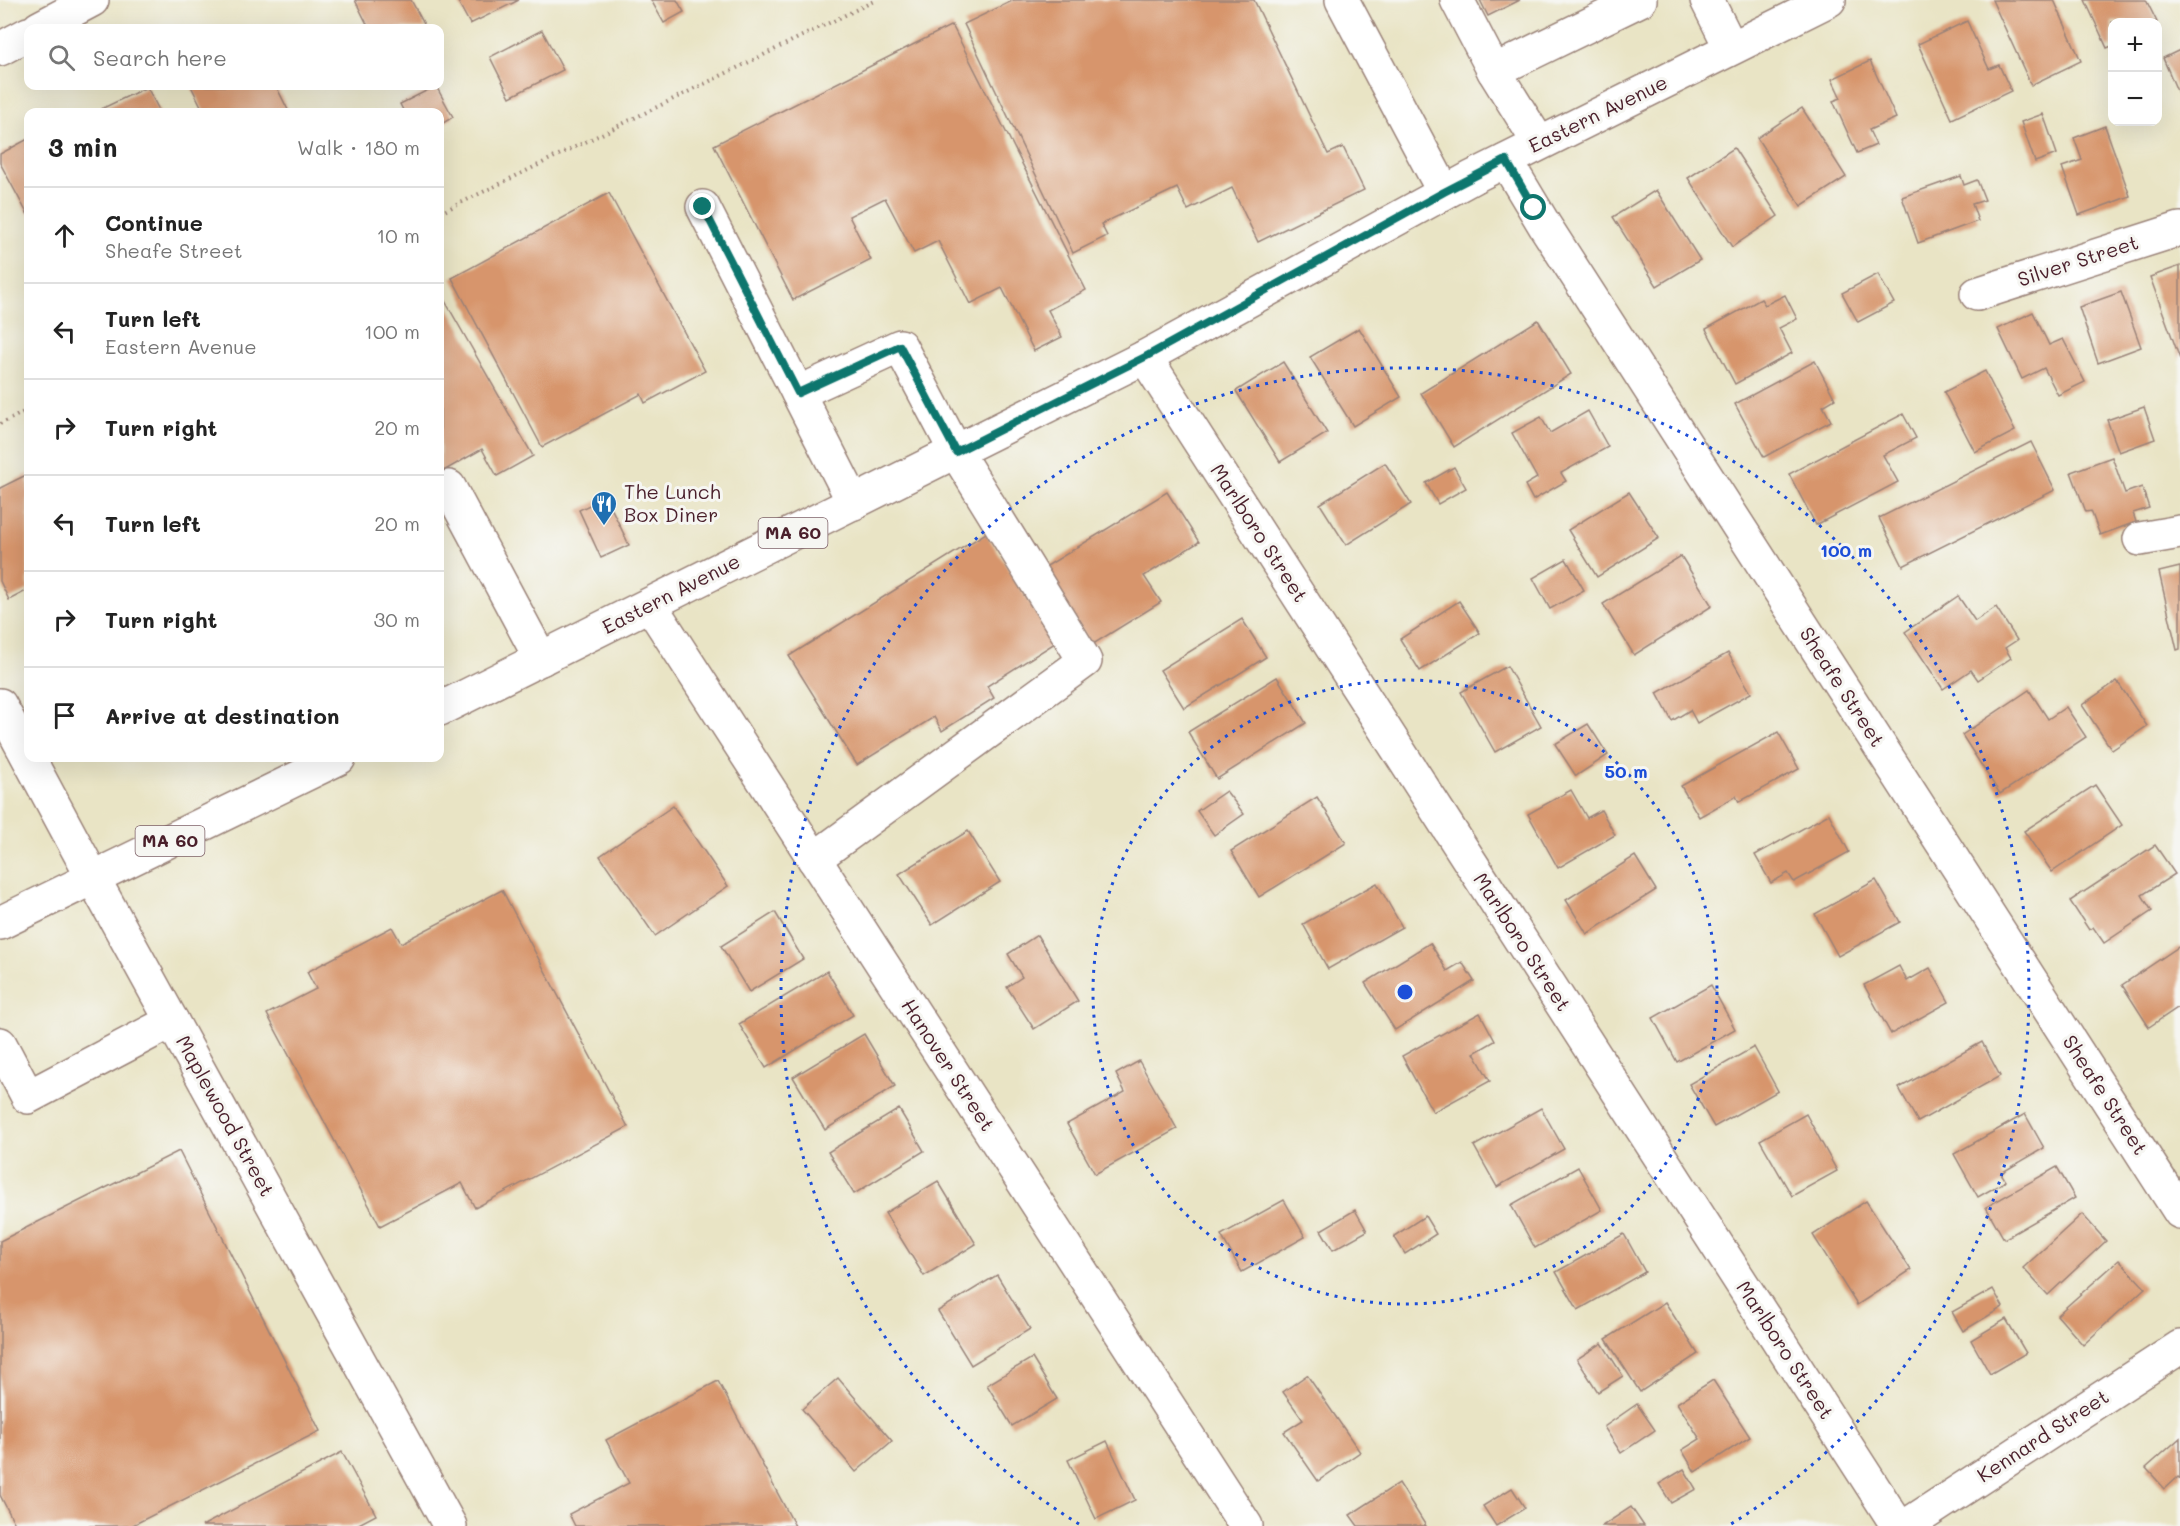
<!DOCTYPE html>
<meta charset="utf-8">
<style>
body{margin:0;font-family:Mali,sans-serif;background:#f6f6f6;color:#222}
.controls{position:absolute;right:18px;top:18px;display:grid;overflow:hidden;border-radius:12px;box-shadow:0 6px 24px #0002}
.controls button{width:54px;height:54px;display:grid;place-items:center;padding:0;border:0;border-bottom:2px solid #e0e0e0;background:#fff;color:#222;font:30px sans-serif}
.stop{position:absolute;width:18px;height:18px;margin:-14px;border:4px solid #0f766e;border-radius:50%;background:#fff}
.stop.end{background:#0f766e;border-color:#fff;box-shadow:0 2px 6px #0008}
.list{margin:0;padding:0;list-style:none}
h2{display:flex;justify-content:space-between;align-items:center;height:78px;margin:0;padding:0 24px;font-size:26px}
h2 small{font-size:20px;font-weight:400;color:#767676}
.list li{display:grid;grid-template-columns:39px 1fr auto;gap:18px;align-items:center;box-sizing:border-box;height:96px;padding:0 24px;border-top:2px solid #e0e0e0}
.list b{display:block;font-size:22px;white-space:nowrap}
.list p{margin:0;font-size:20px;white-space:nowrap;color:#767676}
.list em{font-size:20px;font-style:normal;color:#767676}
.icon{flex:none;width:33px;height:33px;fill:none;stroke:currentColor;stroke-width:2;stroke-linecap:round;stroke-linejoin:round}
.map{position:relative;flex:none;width:2180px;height:1526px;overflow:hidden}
.search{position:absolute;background:#fff;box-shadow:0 6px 24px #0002;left:24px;top:24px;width:420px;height:66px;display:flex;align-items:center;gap:15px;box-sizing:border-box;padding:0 21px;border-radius:12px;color:#767676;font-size:22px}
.panel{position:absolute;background:#fff;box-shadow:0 6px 24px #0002;left:24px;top:108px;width:420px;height:654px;border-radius:12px}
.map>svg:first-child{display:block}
</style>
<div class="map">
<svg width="2180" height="1526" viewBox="0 0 2180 1526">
<rect width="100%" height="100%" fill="#f6f6f2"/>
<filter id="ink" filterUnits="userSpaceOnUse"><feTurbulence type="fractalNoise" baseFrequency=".0167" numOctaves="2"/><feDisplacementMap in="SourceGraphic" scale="12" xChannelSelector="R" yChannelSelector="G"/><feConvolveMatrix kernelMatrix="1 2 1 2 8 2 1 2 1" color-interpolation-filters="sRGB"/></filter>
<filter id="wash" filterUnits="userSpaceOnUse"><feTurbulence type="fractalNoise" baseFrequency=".008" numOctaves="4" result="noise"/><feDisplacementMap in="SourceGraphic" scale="24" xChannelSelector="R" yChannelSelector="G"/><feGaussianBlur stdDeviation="1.35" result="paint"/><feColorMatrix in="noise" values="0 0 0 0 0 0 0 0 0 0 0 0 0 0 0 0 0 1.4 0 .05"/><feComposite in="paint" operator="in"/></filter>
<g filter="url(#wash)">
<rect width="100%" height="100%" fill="#e9e4c5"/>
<g id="blocks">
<!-- building -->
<g fill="#d7956c">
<path d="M355,0H411L426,28H369Z"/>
<path d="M457,0H519L470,24Z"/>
<path d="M651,0H677L684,12L664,23Z"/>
<path d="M1014,0H1254L1328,154L1343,147L1364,190L1258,242L1232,188L1188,210L1177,188L1101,224L1107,236L1073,253L964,24Z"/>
<path d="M1480,0H1520L1488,16Z"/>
<path d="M1992,0H2054L2081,61L2031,85Z"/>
<path d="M2085,0H2146L2157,22H2112V46L2107,48Z"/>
<path d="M1967,21L1989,69L1999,65L2011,91L1952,119L1918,44Z"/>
<path d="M952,25L1086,290L1048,310L1062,337L1034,351L1002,288L970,304L938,241L914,253L885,198L849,216L871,260L793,300L714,145Z"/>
<path d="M542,30L563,70L510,97L490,57Z"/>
<path d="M2180,50V98L2163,58Z"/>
<path d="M1870,61L1896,118L1869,130L1876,145L1857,153L1833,101L1841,98L1832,79Z"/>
<path d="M191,86H276L289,112H204Z"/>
<path d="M436,86L453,117L440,125V112H404L400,104Z"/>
<path d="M147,87L160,112H103L101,109Z"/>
<path d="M1802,108L1846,177L1801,206L1757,138Z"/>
<path d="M2043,114L2057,154L2035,162L2021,122Z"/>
<path d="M2105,126L2130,196L2079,215L2062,167L2082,160L2074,138Z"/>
<path d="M28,139V215L0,163V154Z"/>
<path d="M1734,148L1778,216L1732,247L1688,178Z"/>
<path d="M1961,176L1964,185L1977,180L1985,200L1972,204L1978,221L1918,243L1902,197Z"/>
<path d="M1656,190L1700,260L1657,286L1613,217Z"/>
<path d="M609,193L705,371L645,403L641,394L542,447L452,278Z"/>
<path d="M2180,266V359L2150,277Z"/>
<path d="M1878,274L1894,303L1858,322L1842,293Z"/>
<path d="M2121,292L2141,347L2098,363L2079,307Z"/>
<path d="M1785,295L1797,319L1779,328L1792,353L1735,384L1706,329L1761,299L1765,305Z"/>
<path d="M445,301L533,456L497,476L482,449L440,473V304Z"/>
<path d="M2033,312L2049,345L2063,339L2085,382L2058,395L2044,368L2022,379L1998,329Z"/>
<path d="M1538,320L1571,374L1454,447L1421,393Z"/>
<path d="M1359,328L1401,397L1353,426L1310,357Z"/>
<path d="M1815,361L1835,399L1823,406L1831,421L1764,457L1735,404Z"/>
<path d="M1283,362L1327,433L1280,462L1236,391Z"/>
<path d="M1985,371L2015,431L1975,452L1944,392Z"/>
<path d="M2144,407L2155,439L2119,452L2107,420Z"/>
<path d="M1588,411L1608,447L1561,473L1566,481L1533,500L1525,485L1537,478L1512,433L1541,417L1550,433Z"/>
<path d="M1903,414L1916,438L1883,455L1898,482L1816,525L1789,474Z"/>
<path d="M2031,442L2055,490L1903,566L1879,518Z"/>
<path d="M2112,457L2125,493L2142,487L2149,508L2133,513L2136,522L2100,535L2091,511L2086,512L2071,472Z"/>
<path d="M1385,463L1411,504L1346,545L1320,504Z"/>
<path d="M1454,467L1466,488L1438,504L1426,483Z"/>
<path d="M28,474V590L9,600L0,581V488Z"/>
<path d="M1167,492L1199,542L1144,576L1161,602L1090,646L1042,569Z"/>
<path d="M1629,492L1659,538L1597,577L1568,530Z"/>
<path d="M606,497L629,545L601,558L579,510Z"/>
<path d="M986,533L1055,643L987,686L994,698L942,731L934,717L857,765L789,656Z"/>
<path d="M1681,556L1712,606L1634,655L1603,604Z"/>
<path d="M1566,559L1584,590L1550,609L1533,578Z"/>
<path d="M2180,567V649L2177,650L2159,572Z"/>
<path d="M1958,596L1975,621L1996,607L2017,640L2005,648L2011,658L1978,680L1971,670L1943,689L1905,632Z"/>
<path d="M1459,601L1480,633L1420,671L1400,639Z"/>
<path d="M1242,619L1266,657L1184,708L1160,670Z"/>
<path d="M1728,653L1751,693L1697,723L1690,710L1672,721L1657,693Z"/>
<path d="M1507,666L1541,726L1495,752L1461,692Z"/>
<path d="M1277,677L1306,723L1217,779L1188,732Z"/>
<path d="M2117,681L2147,726L2112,750L2082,705Z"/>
<path d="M2029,690L2048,719L2066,707L2086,737L2000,794L1962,735Z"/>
<path d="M1588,724L1608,755L1576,776L1555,744Z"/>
<path d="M1778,732L1799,769L1739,802L1736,796L1699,817L1681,786Z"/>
<path d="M2095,785L2122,825L2052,872L2024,831Z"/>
<path d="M1571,790L1587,818L1601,810L1615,835L1558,868L1528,814Z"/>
<path d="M1226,791L1244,814L1214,835L1197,811Z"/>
<path d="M1317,797L1346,843L1259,897L1231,851Z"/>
<path d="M673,806L728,886L655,936L600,856Z"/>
<path d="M1829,814L1849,852L1794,882L1788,873L1771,883L1755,855Z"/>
<path d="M968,831L1000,882L932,925L899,874Z"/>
<path d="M2155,845L2175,874L2142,895L2152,911L2104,943L2093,927L2089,930L2070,901Z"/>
<path d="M1635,856L1656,890L1587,934L1566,900Z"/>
<path d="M1876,880L1900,922L1838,956L1815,914Z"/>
<path d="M1377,883L1402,927L1328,969L1303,924Z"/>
<path d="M502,890L628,1127L475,1208L462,1183L380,1226L267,1014L316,989L307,972L392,927L401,943Z"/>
<path d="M775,912L803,959L749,992L721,946Z"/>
<path d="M1037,935L1078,1001L1034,1029L1007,987L1022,977L1008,954Z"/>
<path d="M1430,943L1447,971L1462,962L1474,981L1395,1030L1365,983Z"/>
<path d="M2180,946V1006L2149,1027L2122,985Z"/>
<path d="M1899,966L1907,981L1930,968L1949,1002L1891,1034L1864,985Z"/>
<path d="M827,971L853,1015L766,1068L739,1024Z"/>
<path d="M1711,985L1735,1029L1677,1062L1653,1018Z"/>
<path d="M1480,1013L1495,1041L1474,1053L1490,1081L1433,1112L1402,1056Z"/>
<path d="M864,1034L895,1086L825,1130L793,1077Z"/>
<path d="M1982,1042L2000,1076L1918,1122L1899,1088Z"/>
<path d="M1754,1047L1778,1091L1714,1127L1689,1084Z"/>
<path d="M1139,1061L1177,1129L1095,1174L1067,1124L1125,1092L1116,1074Z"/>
<path d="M1541,1108L1564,1149L1497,1187L1474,1146Z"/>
<path d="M899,1109L924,1151L854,1194L828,1152Z"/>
<path d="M1806,1114L1837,1171L1792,1196L1760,1140Z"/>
<path d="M2025,1114L2044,1148L2001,1173L2006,1181L1978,1197L1954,1154Z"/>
<path d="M179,1151L320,1431L131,1526H16L0,1495V1241Z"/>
<path d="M1578,1167L1602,1210L1535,1248L1511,1205Z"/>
<path d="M2057,1167L2075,1198L2004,1239L1986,1207Z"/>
<path d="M938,1181L976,1244L924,1276L885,1213Z"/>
<path d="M1284,1200L1305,1237L1242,1272L1221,1235Z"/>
<path d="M1866,1201L1911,1270L1857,1305L1813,1235Z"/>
<path d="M1355,1210L1367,1231L1333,1250L1321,1230Z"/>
<path d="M2082,1214L2106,1241L2048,1295L2023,1268Z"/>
<path d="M1425,1216L1436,1234L1405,1254L1394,1236Z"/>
<path d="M1624,1234L1645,1272L1578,1310L1556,1272Z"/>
<path d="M2119,1260L2145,1288L2083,1345L2057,1315Z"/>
<path d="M997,1275L1030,1329L971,1365L938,1311Z"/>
<path d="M1993,1289L2003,1307L1963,1331L1952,1312Z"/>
<path d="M1665,1302L1698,1354L1640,1392L1606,1339Z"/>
<path d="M2006,1319L2026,1353L1990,1374L1971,1340Z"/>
<path d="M1602,1343L1623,1376L1598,1392L1577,1359Z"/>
<path d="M1032,1358L1057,1399L1012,1426L987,1385Z"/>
<path d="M1307,1375L1360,1452L1318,1481L1284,1432L1303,1420L1283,1392Z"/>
<path d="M838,1378L892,1441L856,1472L802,1409Z"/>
<path d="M1713,1380L1750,1437L1695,1472L1682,1450L1700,1439L1677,1403Z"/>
<path d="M718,1381L795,1526H575L569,1514L629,1483L606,1440Z"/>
<path d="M1637,1404L1655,1430L1621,1453L1604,1427Z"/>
<path d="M2180,1438V1479L2178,1477L2165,1489L2146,1468Z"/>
<path d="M1107,1441L1135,1500L1096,1519L1068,1460Z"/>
<path d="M342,1452L376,1515L355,1526H202Z"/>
<path d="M1684,1469L1696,1489L1671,1503L1659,1484Z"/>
<path d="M1399,1483L1426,1526H1358L1350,1515Z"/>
<path d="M1512,1488L1525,1508L1496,1526L1483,1506Z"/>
<path d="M1631,1507L1644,1526H1602Z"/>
</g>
</g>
</g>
<g filter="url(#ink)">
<use href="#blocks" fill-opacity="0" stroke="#9a8278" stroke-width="1.5"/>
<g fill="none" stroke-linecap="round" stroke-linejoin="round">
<defs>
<g id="minor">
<path d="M1342,0L1444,192"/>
<path d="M1457,0L1494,71L1539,143"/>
<path d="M1707,0L1731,48"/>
<path d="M39,28L92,0"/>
<path d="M0,49L28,34"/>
<path d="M1494,71L1640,0"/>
<path d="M1506,161L1545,226L2180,1212"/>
<path d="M703,207L854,503"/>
<path d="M1977,294L2180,229"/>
<path d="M1145,357L1898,1526"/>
<path d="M798,393L900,346L956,452L1085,661L814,859"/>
<path d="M449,487L541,659"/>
<path d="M2140,539L2180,532"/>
<path d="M650,605L1246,1526"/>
<path d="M93,878L450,1526"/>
<path d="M0,1044L28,1097L172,1021"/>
<path d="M1906,1526L2180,1347"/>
</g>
<g id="major">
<path d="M0,705L93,878"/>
<path d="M440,709L1145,357L1473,177L1829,0"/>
<path d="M0,923L339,758"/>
</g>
</defs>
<!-- minor casing -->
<use href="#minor" stroke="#9a8278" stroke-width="36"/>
<!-- major casing -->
<use href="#major" stroke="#9a8278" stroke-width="36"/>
<!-- path -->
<g stroke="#9a8278" stroke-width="4" stroke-dasharray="1.5 4.5" stroke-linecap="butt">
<path d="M440,213L876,0"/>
<path d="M0,424L28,410"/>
</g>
<!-- minor -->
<use href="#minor" stroke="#fff" stroke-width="33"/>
<!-- major -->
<use href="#major" stroke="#fff" stroke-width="33"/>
</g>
</g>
<g fill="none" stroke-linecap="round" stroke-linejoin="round" filter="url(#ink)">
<!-- route -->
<path stroke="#0f766e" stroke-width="8" d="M703,207L798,393L900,346L956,452L1145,357L1444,192L1506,160L1534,208"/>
</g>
<!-- distance rings -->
<g fill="none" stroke="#1d4ed8" stroke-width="3" stroke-dasharray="3 6">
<circle cx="1405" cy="992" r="312"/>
<path d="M1079 1524A624 624 0 1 1 1731 1524"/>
</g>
<!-- icons -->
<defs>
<symbol id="restaurant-pin" viewBox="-11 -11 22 30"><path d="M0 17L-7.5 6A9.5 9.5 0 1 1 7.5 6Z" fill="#1f6fb2" stroke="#f6f6f2"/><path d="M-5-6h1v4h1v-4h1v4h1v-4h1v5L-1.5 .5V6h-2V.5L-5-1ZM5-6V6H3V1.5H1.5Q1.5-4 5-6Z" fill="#fff"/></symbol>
</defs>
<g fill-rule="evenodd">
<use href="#restaurant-pin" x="589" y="489" width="30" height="40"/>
</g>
<g text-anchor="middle" stroke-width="6" stroke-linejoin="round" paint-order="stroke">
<!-- shield labels -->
<g fill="#f6f6f2" stroke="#7e6067" stroke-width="1.5">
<rect x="758.5" y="518" width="69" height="30" rx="4.5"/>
<rect x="135.5" y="826" width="69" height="30" rx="4.5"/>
</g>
<g font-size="18" font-weight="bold" fill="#4a1f2b">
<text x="793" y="539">MA 60</text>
<text x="170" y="847">MA 60</text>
</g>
<!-- street labels -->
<g font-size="20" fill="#4a1f2b" stroke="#f6f6f2">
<text transform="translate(1598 114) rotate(-26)" y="7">Eastern Avenue</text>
<text transform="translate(2078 261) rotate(-18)" y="7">Silver Street</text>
<text transform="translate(1259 533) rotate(57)" y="7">Marlboro Street</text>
<text transform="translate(671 594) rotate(-27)" y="7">Eastern Avenue</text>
<text transform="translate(1842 687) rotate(57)" y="7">Sheafe Street</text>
<text transform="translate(1522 942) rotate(57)" y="7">Marlboro Street</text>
<text transform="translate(948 1065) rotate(57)" y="7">Hanover Street</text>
<text transform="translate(2105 1095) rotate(57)" y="7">Sheafe Street</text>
<text transform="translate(225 1116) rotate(61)" y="7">Maplewood Street</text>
<text transform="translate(1785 1350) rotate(57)" y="7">Marlboro Street</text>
<text transform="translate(2043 1436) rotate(-33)" y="7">Kennard Street</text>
</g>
<!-- poi labels -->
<g font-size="20" fill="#4a1f2b" stroke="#f6f6f2" text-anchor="start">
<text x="624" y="499">The Lunch<tspan x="624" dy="23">Box Diner</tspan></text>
</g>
</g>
<circle cx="1405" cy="992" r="9" fill="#1d4ed8" stroke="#f6f6f2" stroke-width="3"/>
<g font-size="18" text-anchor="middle" font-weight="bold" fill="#1d4ed8" stroke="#f6f6f2" stroke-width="6" stroke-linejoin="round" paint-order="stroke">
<text x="1846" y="557">100 m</text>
<text x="1626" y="778">50 m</text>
</g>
</svg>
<div class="controls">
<button>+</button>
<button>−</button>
</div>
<div class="stop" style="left:1534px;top:208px"></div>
<div class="stop end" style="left:703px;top:207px"></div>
<div class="search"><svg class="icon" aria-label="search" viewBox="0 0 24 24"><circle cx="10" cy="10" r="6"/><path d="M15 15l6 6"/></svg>Search here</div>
<section class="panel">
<h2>3 min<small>Walk · 180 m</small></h2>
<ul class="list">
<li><svg class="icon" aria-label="ahead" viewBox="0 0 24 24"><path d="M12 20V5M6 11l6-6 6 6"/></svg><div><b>Continue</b><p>Sheafe Street</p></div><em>10 m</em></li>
<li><svg class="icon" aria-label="left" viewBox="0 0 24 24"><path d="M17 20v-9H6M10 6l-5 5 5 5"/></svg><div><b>Turn left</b><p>Eastern Avenue</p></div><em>100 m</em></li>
<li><svg class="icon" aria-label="right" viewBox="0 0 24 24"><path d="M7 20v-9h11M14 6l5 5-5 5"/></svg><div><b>Turn right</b></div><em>20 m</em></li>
<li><svg class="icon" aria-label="left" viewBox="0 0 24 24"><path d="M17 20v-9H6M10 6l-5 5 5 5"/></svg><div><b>Turn left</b></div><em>20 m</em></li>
<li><svg class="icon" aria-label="right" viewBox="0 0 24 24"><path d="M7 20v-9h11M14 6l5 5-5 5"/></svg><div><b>Turn right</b></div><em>30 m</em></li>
<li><svg class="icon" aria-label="arrive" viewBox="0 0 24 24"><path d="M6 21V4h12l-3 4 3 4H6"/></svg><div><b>Arrive at destination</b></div></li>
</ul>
</section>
</div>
